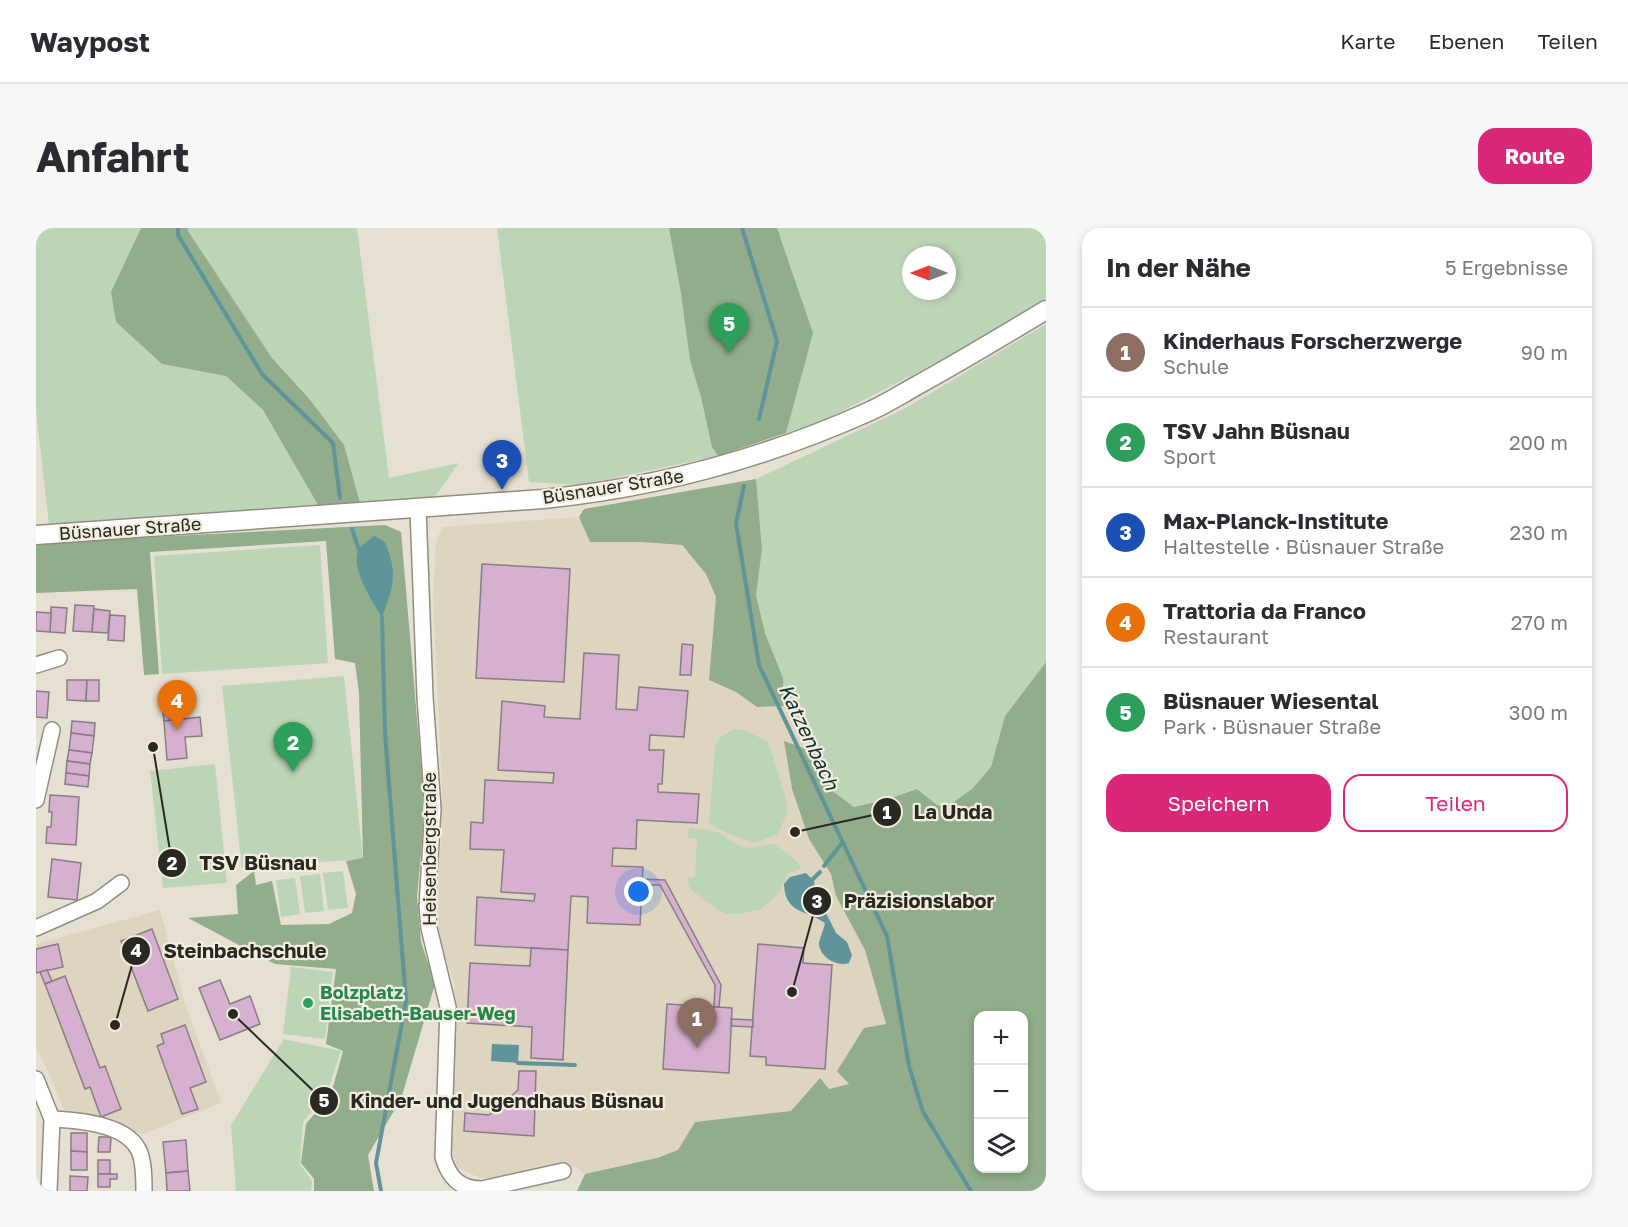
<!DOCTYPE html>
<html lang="de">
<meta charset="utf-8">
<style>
body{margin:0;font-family:"Golos Text",sans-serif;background:#f7f7f7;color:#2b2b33}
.controls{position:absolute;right:18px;bottom:18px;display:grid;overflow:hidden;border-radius:12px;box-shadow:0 3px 9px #0003}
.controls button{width:54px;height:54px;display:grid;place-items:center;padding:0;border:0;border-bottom:2px solid #e1e1e2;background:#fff;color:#2b2b33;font:30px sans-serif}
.compass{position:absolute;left:866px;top:18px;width:54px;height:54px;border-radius:50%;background:#fff;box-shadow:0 3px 9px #0003;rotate:270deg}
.you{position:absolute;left:603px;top:664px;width:21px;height:21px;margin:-15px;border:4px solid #fff;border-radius:50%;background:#1a73e8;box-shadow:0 0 0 9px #1a73e833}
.badge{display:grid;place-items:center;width:39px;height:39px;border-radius:50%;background:#db2777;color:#fff;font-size:20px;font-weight:700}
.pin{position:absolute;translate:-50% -50px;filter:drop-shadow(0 2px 3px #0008)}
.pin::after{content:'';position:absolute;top:32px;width:21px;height:18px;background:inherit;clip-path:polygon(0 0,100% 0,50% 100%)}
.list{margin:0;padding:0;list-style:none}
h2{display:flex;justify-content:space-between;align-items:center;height:78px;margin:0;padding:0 24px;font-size:26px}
h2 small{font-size:20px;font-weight:400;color:#7c7c81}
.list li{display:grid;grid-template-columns:39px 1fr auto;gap:18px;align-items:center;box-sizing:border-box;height:90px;padding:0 24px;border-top:2px solid #e1e1e2}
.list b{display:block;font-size:22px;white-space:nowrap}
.list p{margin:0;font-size:20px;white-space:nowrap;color:#7c7c81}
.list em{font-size:20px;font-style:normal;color:#7c7c81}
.actions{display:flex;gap:12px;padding:18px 24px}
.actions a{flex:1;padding:14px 0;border:2px solid #db2777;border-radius:18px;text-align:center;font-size:21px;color:#db2777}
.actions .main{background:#db2777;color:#fff}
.icon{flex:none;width:33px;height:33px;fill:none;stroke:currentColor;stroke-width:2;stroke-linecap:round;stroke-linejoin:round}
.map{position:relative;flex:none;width:1010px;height:963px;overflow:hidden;border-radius:18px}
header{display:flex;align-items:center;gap:36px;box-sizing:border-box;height:84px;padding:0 30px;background:#fff;border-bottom:2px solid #e1e1e2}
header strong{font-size:28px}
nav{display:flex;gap:33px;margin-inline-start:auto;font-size:21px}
.intro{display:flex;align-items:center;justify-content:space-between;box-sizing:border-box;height:144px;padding:0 36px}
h1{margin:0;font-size:42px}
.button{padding:15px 27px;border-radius:18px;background:#db2777;color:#fff;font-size:21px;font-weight:700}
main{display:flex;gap:36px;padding:0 36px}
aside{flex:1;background:#fff;border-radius:18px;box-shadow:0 3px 9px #0003}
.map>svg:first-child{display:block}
</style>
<header>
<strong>Waypost</strong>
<nav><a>Karte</a><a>Ebenen</a><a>Teilen</a></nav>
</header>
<div class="intro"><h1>Anfahrt</h1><a class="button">Route</a></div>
<main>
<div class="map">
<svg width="1010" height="963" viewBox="0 0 1010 963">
<rect width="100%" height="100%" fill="#e5e0d2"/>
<!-- built -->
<g fill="#ddd5c0">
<path d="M543,289L554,314H605L645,317L670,346L680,369L673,452L700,464L721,479L748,478L747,450L763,497L776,523L748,514L756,561L773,611L795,646L800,668L829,722L850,797L801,842L813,856L793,861L783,851L755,883L659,894L642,922L621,930L549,946L540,939L472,951L444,950L421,939L414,921L418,755L404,713L400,667L406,602V560L397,371L400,312L407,299Z"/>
<path d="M124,682L148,773L185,875L107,906L28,882L8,834L0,821V716Z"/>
</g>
<!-- green -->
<g fill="#bdd5b7" fill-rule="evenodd">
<path d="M0,0H105L76,64L126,136L190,148L227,182L282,277L13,297L0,183Z"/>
<path d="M152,0H321L353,250L423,235C413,247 408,259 397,270L324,275L321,266L273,169L236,130L152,3Z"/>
<path d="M461,0H1010V70L917,126L785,194L750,205L753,191L676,219L682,228L544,257L493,254ZM875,27H911V63H875Z"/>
<path d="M1010,96V434L969,488L955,539L936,561L913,578L901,577L881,561L849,572L818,579L798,564L763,497L729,405L719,367L726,321L720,251L870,180Z"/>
<path d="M284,317L292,435L126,446L118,328Z"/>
<path d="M308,448L327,631L206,640L186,458Z"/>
<path d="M698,501L711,503L732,514L749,567L752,583L742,606L719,615L697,608L673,596L679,518L685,509Z"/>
<path d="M179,536L191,655L127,660L114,543Z"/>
<path d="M653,600L672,602L683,605L700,616L711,620L738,616L756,629L766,640L752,646L744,663L735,673L723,682L703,686H692L683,683L654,661L651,649H659L661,610H652Z"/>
<path d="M307,643L312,680L292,682L287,645Z"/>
<path d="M284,646L288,683L269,685L264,648Z"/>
<path d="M259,650L264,686L245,689L240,652Z"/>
<path d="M255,739L297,744L289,811L247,806Z"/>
<path d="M248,811L305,823L290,868L267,894L264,936L276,953L275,963H200L195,897Z"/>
</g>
<!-- forest -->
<g fill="#91ad8b" fill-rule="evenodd">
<path d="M105,0H152V3L236,130L272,169L308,217L324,275L282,277L227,182L190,148L126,136L80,94L75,64Z"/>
<path d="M633,0H741L777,105L750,205L682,228L676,219L665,169L654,132L645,65Z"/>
<path d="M720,251L726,321L720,367L729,405L747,450L748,478L721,479L700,464L673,452L680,369L670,346L646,317L605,314H554L543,289L548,281Z"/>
<path d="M349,297L365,304L387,561V603L381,669L385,714L399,756L365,871L332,927L338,963H278V951L265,935L270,896L295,866L307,823L290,816L300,741L239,736L152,690L202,686L200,657L218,643L220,657L236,653L245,697L293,696L316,685L320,666L310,633L327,630L323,465L319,435L299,431L290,313L114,324L123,446L108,447L101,361L0,365V315Z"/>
<path d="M1010,434V963H541L549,946L621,930L642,922L659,894L755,883L784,850L793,861L813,856L801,843L828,800L850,796L829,722L800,668L795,646L773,611L756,561L748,513L776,523L798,564L818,579L849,572L881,561L901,577L912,578L936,561L955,539L969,488ZM942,788H987V940H942Z"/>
</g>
<!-- water -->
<g fill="#5f959a">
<path d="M338,308L349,314C362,346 358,358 346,389C337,375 313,338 323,321C326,316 334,312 338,308Z"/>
<path d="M770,645L778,653L781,673L789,683L800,705L811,714L816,727L813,735C801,739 783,729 783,715C784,708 788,702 789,695C768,681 749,685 748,656L754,649Z"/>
<path d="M456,816L483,817L482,835L455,833Z"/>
</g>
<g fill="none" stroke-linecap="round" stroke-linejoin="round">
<!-- stream -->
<g stroke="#5f959a" stroke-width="4">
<path d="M142,0V7L226,146L297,215L304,270"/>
<path d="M706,0L741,113L723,191"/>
<path d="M708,258L700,295L723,437L851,708L873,838L887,884L935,963"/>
<path d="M316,301L323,322"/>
<path d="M788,638L806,615"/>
<path d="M777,651L784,644"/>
<path d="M482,835L539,837"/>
<path d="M345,963L340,935L370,773L349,505L346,389"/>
</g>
</g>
<!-- building -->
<g fill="#d6b1cf" stroke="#887c85" stroke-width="1.5">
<path d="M446,336L534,341L528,454L440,450Z"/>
<path d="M39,377L58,378L56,404L37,403Z"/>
<path d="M15,379L31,380L29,405L14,404Z"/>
<path d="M58,381L74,383L72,405L56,404Z"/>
<path d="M0,384L15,385L14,404L0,403Z"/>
<path d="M74,387L89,388L88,413L72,412Z"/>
<path d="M646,416L657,417L655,447H644Z"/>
<path d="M548,425L583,427L580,481L601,482L603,459L652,463L648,509L614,507L613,522H628L626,556H622V564L663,566L661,595L601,592L600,621L577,620L576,638L607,639L604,697L551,695L552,669L535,668L532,722L439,717L441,669L498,673L499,666L465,664L468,622L434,621L435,594L447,595L449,552L517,555L518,545L462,542L466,473L509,478L508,489L544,491Z"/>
<path d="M31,452H51L50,473L31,472Z"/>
<path d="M51,452H63V473H50Z"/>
<path d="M0,463L13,464L11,490L0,489Z"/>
<path d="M141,465L144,491L128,493L125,467Z"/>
<path d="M164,489L166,508L149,509L151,530L131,532L128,493Z"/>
<path d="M36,493L59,495L58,508L35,505Z"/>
<path d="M35,505L58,508L56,525L33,522Z"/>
<path d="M33,522L56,525L54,536L31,533Z"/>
<path d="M31,533L54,536L53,548L30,545Z"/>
<path d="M30,545L53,548L52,559L29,556Z"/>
<path d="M14,567L43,569L40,617L10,615L11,599H15L16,584H13Z"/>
<path d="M16,631L45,635L41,672L12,669Z"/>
<path d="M606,651L629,652L685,757L683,779H678L679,757L624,657H606Z"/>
<path d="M116,701L142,771L112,783L85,713Z"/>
<path d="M22,716L27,739L0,745V721Z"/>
<path d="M722,716L768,720L767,735L796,737L789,841L730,837V829L714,828Z"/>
<path d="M495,720L532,722L527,832L495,830L496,799L431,795L434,735L494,738Z"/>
<path d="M11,742L16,753L9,756L4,744Z"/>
<path d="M29,748L64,840L69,838L85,881L65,889L54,859L49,861L9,756Z"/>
<path d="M184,752L194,776L214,768L224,796L184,812L163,760Z"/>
<path d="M631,776L696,780L693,845L627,841Z"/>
<path d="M695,791L717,792V799L696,798Z"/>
<path d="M149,797L170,854L154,860L162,881L146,886L121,818L128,815L125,806Z"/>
<path d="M483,843H500L498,908L428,903L429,885L453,887L482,862Z"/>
<path d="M35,905H51V924L35,923Z"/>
<path d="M63,909H75L74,924H62Z"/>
<path d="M150,912L152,943L130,945L127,914Z"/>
<path d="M35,923L51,924V942H35Z"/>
<rect x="62" y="932" width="12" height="14"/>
<path d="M152,943L154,963H131L130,945Z"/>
<path d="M62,946H81V951H74V959H62Z"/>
<path d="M34,948L52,949L51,963H34Z"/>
</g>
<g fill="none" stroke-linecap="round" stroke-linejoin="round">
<defs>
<g id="minor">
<path d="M382,280L389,469L397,581L391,678L393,700L412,779L407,929C413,950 424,961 446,961L527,943"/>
<path d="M0,437L23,430"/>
<path d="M0,572L16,502"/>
<path d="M0,700L61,673L85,655"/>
<path d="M0,851L16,891L13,963"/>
<path d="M16,891C41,892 89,896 102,921C108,931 108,951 108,963"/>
</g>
<path id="tertiary" d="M0,307L507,271C619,260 729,230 832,184C848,177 864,167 880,158C924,134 967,108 1010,82"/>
</defs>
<!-- minor casing -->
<use href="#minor" stroke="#918d7f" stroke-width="18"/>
<!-- tertiary casing -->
<use href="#tertiary" stroke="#918d7f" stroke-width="21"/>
<!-- minor -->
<use href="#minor" stroke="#fff" stroke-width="15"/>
<!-- tertiary -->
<use href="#tertiary" stroke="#fff" stroke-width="18"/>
</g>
<!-- markers -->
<circle fill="#2e9e5b" stroke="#f2eddf" stroke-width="2" cx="272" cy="775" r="6"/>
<g text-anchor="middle" stroke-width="4.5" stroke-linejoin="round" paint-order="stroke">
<!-- street labels -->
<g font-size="18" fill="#292822" stroke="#f2eddf">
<text transform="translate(577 259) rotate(-9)" y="6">Büsnauer Straße</text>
<text transform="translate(94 301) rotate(-4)" y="6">Büsnauer Straße</text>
<text transform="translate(394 621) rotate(-90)" y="6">Heisenbergstraße</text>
</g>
<!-- leisure labels -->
<g font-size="18" font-weight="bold" fill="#27864d" stroke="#f2eddf" text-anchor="start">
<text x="284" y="771">Bolzplatz<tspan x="284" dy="21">Elisabeth-Bauser-Weg</tspan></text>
</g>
<!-- water labels -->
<g font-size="20" font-style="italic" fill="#133033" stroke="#f2eddf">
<text transform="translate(773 509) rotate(65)" y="7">Katzenbach</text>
</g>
</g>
<!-- callouts -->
<path fill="none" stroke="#292822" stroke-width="2" d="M759 604L851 584M117 519L136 635M756 764L781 673M79 797L100 723M197 786L288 873"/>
<g fill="#292822" stroke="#f2eddf" stroke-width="2">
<circle cx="759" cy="604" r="6"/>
<circle cx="117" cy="519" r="6"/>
<circle cx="756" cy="764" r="6"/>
<circle cx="79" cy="797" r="6"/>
<circle cx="197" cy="786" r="6"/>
<circle cx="851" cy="584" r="15"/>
<circle cx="136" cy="635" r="15"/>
<circle cx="781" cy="673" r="15"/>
<circle cx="100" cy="723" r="15"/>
<circle cx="288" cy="873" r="15"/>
</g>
<g font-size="18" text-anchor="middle" font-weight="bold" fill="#fff">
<text x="851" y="591">1</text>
<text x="136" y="642">2</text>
<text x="781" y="680">3</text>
<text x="100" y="729">4</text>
<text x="288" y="879">5</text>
</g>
<g font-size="20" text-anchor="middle" font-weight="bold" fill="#292822" stroke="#f2eddf" stroke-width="4.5" stroke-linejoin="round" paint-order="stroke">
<text x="917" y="591">La Unda</text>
<text x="222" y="642">TSV Büsnau</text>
<text x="883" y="680">Präzisionslabor</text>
<text x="209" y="730">Steinbachschule</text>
<text x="471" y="880">Kinder- und Jugendhaus Büsnau</text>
</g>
</svg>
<div class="controls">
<button>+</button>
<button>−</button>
<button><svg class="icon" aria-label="layers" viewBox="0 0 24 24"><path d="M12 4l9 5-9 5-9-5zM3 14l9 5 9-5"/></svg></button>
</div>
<svg class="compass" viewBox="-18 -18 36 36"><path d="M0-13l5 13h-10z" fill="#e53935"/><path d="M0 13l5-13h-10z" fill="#7c7c81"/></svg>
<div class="you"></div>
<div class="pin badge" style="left:661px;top:820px;background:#8d6e63">1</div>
<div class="pin badge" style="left:257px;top:544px;background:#2e9e5b">2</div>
<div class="pin badge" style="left:466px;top:262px;background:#1a4fb4">3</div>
<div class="pin badge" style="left:141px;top:502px;background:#e8710a">4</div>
<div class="pin badge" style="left:693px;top:125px;background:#2e9e5b">5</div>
</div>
<aside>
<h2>In der Nähe<small>5 Ergebnisse</small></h2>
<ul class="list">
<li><span class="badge" style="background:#8d6e63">1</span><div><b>Kinderhaus Forscherzwerge</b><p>Schule</p></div><em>90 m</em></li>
<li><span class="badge" style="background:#2e9e5b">2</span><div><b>TSV Jahn Büsnau</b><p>Sport</p></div><em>200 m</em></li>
<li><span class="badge" style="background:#1a4fb4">3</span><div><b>Max-Planck-Institute</b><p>Haltestelle · Büsnauer Straße</p></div><em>230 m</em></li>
<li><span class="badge" style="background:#e8710a">4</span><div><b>Trattoria da Franco</b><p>Restaurant</p></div><em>270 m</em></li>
<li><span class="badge" style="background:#2e9e5b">5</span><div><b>Büsnauer Wiesental</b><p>Park · Büsnauer Straße</p></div><em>300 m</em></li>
</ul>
<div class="actions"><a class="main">Speichern</a><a>Teilen</a></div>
</aside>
</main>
